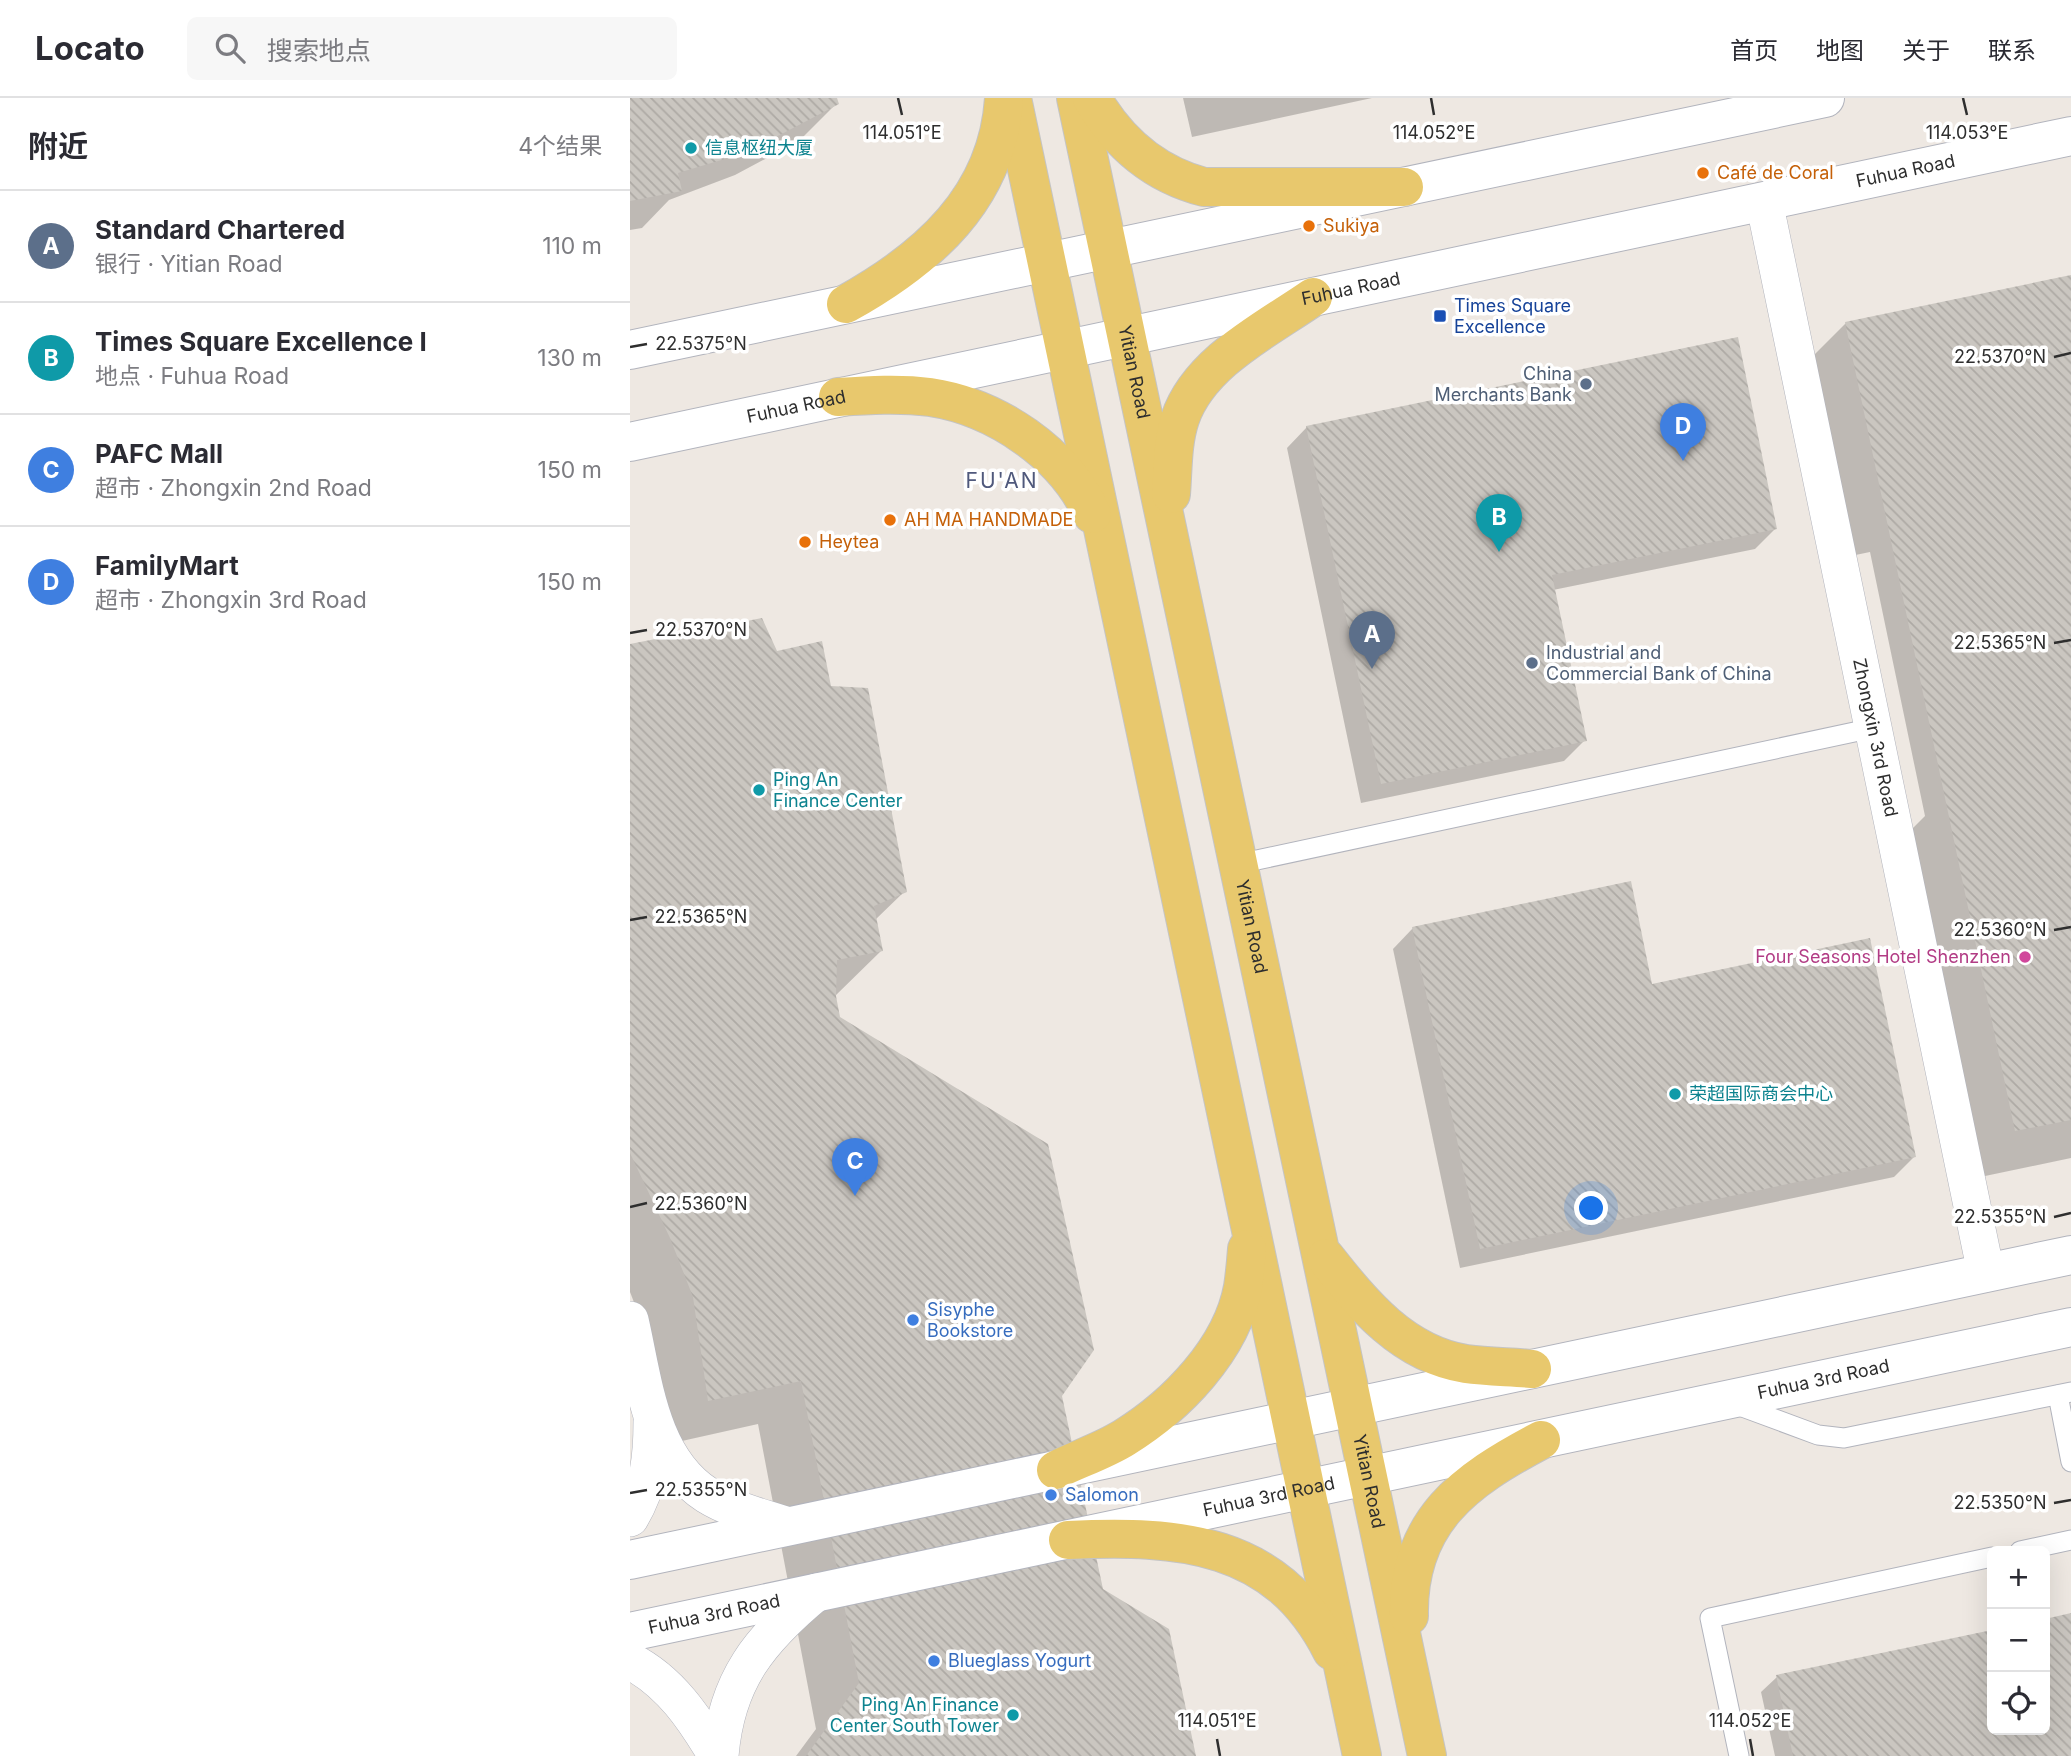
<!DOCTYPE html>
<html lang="zh">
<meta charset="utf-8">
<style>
body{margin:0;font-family:Inter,"Noto Sans SC",sans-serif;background:#f7f7f7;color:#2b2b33}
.controls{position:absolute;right:21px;bottom:21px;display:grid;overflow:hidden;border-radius:10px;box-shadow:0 7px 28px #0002}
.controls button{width:63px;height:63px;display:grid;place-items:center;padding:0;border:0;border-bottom:2px solid #e1e1e2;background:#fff;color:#2b2b33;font:35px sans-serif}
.you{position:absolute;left:962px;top:1111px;width:24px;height:24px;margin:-18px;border:5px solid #fff;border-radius:50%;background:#1a73e8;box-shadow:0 0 0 10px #1a73e833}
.badge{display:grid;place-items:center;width:46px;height:46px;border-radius:50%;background:#4f70ee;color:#fff;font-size:23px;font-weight:700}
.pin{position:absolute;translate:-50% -58px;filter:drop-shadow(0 2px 4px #0008)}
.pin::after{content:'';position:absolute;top:37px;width:24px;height:21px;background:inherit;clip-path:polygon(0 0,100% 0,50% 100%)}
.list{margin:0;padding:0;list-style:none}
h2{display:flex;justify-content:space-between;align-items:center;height:91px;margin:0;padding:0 28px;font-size:30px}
h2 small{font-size:23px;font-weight:400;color:#7c7c81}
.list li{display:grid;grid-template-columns:46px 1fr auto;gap:21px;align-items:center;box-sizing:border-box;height:112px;padding:0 28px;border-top:2px solid #e1e1e2}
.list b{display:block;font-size:26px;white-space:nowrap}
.list p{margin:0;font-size:23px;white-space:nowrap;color:#7c7c81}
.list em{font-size:23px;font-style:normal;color:#7c7c81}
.icon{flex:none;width:38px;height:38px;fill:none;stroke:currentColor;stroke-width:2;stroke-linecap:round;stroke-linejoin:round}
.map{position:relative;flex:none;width:1441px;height:1658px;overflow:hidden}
header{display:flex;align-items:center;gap:42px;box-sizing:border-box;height:98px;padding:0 35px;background:#fff;border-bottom:2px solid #e1e1e2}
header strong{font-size:33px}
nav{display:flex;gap:38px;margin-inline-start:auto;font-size:24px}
.search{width:490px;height:63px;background:#f7f7f7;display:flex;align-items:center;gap:18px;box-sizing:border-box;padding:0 24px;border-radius:10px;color:#7c7c81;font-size:26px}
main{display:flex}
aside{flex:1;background:#fff}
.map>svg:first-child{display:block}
</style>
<header>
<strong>Locato</strong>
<div class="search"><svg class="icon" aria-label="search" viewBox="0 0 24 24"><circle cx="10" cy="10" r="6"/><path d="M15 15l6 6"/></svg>搜索地点</div>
<nav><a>首页</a><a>地图</a><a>关于</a><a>联系</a></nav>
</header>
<main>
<aside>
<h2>附近<small>4个结果</small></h2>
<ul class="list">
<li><span class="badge" style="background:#5c6f8a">A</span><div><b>Standard Chartered</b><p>银行 · Yitian Road</p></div><em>110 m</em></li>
<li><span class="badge" style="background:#0f9aa8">B</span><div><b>Times Square Excellence I</b><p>地点 · Fuhua Road</p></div><em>130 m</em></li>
<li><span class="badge" style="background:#3f7fe0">C</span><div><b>PAFC Mall</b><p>超市 · Zhongxin 2nd Road</p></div><em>150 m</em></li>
<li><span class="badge" style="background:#3f7fe0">D</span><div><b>FamilyMart</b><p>超市 · Zhongxin 3rd Road</p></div><em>150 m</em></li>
</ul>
</aside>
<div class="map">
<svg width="1441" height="1658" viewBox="0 0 1441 1658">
<defs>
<pattern id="building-back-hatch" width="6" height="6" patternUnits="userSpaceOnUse" patternTransform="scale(1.75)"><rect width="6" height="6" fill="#cac6c0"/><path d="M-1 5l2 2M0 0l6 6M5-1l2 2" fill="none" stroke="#aeaaa5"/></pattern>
</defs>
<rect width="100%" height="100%" fill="#eee8e2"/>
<!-- shadow -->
<g fill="#0003">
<path d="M0,0H206L207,5L169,43L105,77L39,102L12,130L0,132Z"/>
<path d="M553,0H742L562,39Z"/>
<path d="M1441,179V1060L1336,1082L1266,747L1295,718L1240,454L1206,461L1167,274L1216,225Z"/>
<path d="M677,329L1145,431L1125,451L923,492L955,642L934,663L731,705L657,350Z"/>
<path d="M0,547L146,555L200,590L275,793L245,822L251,853L204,899L208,920L430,1298L472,1492L564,1658H166L186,1631L128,1326L34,1347L19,1243L0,1194Z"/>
<path d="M783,830L1021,888L1284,1059L1264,1079L830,1170L763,851Z"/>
<path d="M1441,1517V1658H1145L1131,1594L1147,1579L1362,1533V1632H1415V1522Z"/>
</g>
<!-- building -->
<g fill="url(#building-back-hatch)">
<path d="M0,0H207L209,6L144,40L98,60L48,75L52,93L0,103Z"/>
<path d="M1441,177V1022L1385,1033L1215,224Z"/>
<path d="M1108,239L1147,431L922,477L957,643L751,686L676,328Z"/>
<path d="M132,520L147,553L192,543L201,588L238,590L277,794L244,808L253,853L207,862L206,898L210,919L418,1046L464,1252L432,1298L473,1491L539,1531L566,1658H176L229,1585L171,1283L78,1303L63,1199L40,1140L0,1055V546Z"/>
<path d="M1001,783L1022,886L1240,840L1286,1059L850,1151L782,829Z"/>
<path d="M1441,1515V1658H1163L1146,1577L1362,1532V1632H1415V1521Z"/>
</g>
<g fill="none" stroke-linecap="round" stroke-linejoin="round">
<defs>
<g id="service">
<path d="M608,766L1243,630"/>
<path d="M1428,1297L1441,1364"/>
<path d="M1107,1307L1188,1337L1214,1340L1441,1294"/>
<path d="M1390,1453L1441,1442"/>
<path d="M1109,1658L1080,1520L1362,1459"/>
</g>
<g id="minor">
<path id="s1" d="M1134,103L1356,1175"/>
<path d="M0,1222C14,1283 20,1360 77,1397C101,1412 132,1419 158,1428"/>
<path d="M0,1420C19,1389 22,1359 22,1323"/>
<path d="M0,1563C40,1583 65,1621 87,1658"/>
<path d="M90,1658C96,1582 130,1541 187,1494"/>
</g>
<g id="tertiary">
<path d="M0,1462L1441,1157"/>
<path id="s2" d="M0,1534L1441,1229"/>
</g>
<g id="secondary">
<path d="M0,252L1195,0"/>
<path id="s3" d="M0,344L1441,38"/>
</g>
<g id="primary">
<path d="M382,0L732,1658"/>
<path id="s4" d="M446,0L797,1658"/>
<path d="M462,0C488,45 524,76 574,89H774"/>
<path d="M216,206C297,161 368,100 374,0"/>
<path d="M208,299C238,297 270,295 300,299C366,309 434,355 462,416"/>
<path d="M541,396C543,372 542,345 550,321C569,264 637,231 683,199"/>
<path d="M696,1160C733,1207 773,1256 836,1266C858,1269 880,1269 902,1271"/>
<path d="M426,1372C448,1361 473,1353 494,1340C546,1308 602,1251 613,1189C615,1176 616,1164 617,1151"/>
<path d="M438,1442C548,1437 647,1443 702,1553"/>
<path d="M779,1518C777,1423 835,1382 911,1342"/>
</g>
</defs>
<!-- service casing -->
<use href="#service" stroke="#b2b4bd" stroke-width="21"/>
<!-- minor casing -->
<use href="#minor" stroke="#b2b4bd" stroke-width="38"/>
<!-- tertiary casing -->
<use href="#tertiary" stroke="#b2b4bd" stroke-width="40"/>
<!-- secondary casing -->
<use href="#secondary" stroke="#b2b4bd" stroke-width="40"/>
<!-- primary casing -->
<use href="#primary" stroke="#c4c4c4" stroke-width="40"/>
<!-- service -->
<use href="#service" stroke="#fff" stroke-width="19"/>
<!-- minor -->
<use href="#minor" stroke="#fff" stroke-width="37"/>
<!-- tertiary -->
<use href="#tertiary" stroke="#fff" stroke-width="38"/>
<!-- secondary -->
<use href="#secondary" stroke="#fff" stroke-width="38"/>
<!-- primary -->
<use href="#primary" stroke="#e8c86d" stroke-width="38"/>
</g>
<!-- ticks -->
<path fill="none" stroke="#2e2e2e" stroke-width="2.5" d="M268,0L272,17M801,0L804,17M1333,0L1337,17M0,249L17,246M1424,259L1441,255M0,535L17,532M1424,545L1441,542M0,822L17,819M1424,832L1441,829M0,1109L17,1105M1424,1119L1441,1115M0,1395L17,1392M1424,1405L1441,1402M587,1641L590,1658M1120,1641L1123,1658"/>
<!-- markers -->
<g fill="#0f9aa8" stroke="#fff" stroke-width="2.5">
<circle cx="61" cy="50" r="7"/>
<circle cx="129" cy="692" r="7"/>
<circle cx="1045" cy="996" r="7"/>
<circle cx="383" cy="1617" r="7"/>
</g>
<g fill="#e8710a" stroke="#fff" stroke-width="2.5">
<circle cx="1073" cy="75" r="7"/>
<circle cx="679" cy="128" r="7"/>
<circle cx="260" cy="422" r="7"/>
<circle cx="175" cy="444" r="7"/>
</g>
<rect fill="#1a4fb4" stroke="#fff" stroke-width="2.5" x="803" y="211" width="14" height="14" rx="3.5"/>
<g fill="#5c6f8a" stroke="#fff" stroke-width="2.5">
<circle cx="956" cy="286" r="7"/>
<circle cx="902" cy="565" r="7"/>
</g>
<circle fill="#d1479c" stroke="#fff" stroke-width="2.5" cx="1395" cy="859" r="7"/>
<g fill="#3f7fe0" stroke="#fff" stroke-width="2.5">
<circle cx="283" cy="1222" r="7"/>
<circle cx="421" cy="1397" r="7"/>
<circle cx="304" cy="1563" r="7"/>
</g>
<g text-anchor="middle" stroke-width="7" stroke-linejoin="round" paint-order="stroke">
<!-- culture labels -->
<g font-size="18" fill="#0d838f" stroke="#fff" text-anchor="start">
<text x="75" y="56">信息枢纽大厦</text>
<text x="143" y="688">Ping An<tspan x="143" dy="21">Finance Center</tspan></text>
<text x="1059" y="1002">荣超国际商会中心</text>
<text x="369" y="1613" text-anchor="end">Ping An Finance<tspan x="369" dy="21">Center South Tower</tspan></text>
</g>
<!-- street labels -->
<g font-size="18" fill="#2e2e2e" stroke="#fff">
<text dy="6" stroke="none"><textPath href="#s3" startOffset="1304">Fuhua Road</textPath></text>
<text dy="6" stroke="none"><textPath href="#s3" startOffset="737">Fuhua Road</textPath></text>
<text dy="6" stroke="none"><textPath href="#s4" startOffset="280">Yitian Road</textPath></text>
<text dy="6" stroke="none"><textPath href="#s3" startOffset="170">Fuhua Road</textPath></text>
<text dy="6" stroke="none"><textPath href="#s1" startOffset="548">Zhongxin 3rd Road</textPath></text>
<text dy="6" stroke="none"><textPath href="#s4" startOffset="847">Yitian Road</textPath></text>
<text dy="6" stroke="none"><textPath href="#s2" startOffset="1220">Fuhua 3rd Road</textPath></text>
<text dy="6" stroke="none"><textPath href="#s4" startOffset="1414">Yitian Road</textPath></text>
<text dy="6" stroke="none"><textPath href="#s2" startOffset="653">Fuhua 3rd Road</textPath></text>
<text dy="6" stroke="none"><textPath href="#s2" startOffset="86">Fuhua 3rd Road</textPath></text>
</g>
<!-- food labels -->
<g font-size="18" fill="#c56008" stroke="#fff" text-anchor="start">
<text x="1087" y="81">Café de Coral</text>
<text x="693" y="134">Sukiya</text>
<text x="274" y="428">AH MA HANDMADE</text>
<text x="189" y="450">Heytea</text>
</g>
<!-- transit labels -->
<g font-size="18" fill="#164399" stroke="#fff" text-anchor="start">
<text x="824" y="214">Times Square<tspan x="824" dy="21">Excellence</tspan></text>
</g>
<!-- service labels -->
<g font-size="18" fill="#4e5e75" stroke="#fff" text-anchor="end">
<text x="942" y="282">China<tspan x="942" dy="21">Merchants Bank</tspan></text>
<text x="916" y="561" text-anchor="start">Industrial and<tspan x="916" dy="21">Commercial Bank of China</tspan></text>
</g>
<!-- hotel labels -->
<g font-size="18" fill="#b23c85" stroke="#fff" text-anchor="end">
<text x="1381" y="865">Four Seasons Hotel Shenzhen</text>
</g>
<!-- shop labels -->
<g font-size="18" fill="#366cbe" stroke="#fff" text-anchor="start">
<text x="297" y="1218">Sisyphe<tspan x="297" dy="21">Bookstore</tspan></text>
<text x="435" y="1403">Salomon</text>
<text x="318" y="1569">Blueglass Yogurt</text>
</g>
<!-- quarter labels -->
<g font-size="21" letter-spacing="2" fill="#50597c" stroke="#fff">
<text x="372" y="390">FU'AN</text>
</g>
</g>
<g font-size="18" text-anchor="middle" fill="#2e2e2e" stroke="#fff" stroke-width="7" stroke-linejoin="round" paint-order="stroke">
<text x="804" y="41">114.052°E</text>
<text x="1337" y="41">114.053°E</text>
<text x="272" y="41">114.051°E</text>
<text x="71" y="252">22.5375°N</text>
<text x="1370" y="265">22.5370°N</text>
<text x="71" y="538">22.5370°N</text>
<text x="1370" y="551">22.5365°N</text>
<text x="71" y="825">22.5365°N</text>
<text x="1370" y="838">22.5360°N</text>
<text x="71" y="1112">22.5360°N</text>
<text x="1370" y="1125">22.5355°N</text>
<text x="71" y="1398">22.5355°N</text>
<text x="1370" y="1411">22.5350°N</text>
<text x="587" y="1629">114.051°E</text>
<text x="1120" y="1629">114.052°E</text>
</g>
</svg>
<div class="controls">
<button>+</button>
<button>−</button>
<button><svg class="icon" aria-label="locate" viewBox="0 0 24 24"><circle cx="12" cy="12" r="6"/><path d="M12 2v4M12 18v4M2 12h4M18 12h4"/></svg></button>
</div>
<div class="you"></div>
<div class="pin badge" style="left:742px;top:571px;background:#5c6f8a">A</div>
<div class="pin badge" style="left:869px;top:454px;background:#0f9aa8">B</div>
<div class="pin badge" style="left:225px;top:1098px;background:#3f7fe0">C</div>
<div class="pin badge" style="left:1053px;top:363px;background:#3f7fe0">D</div>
</div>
</main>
